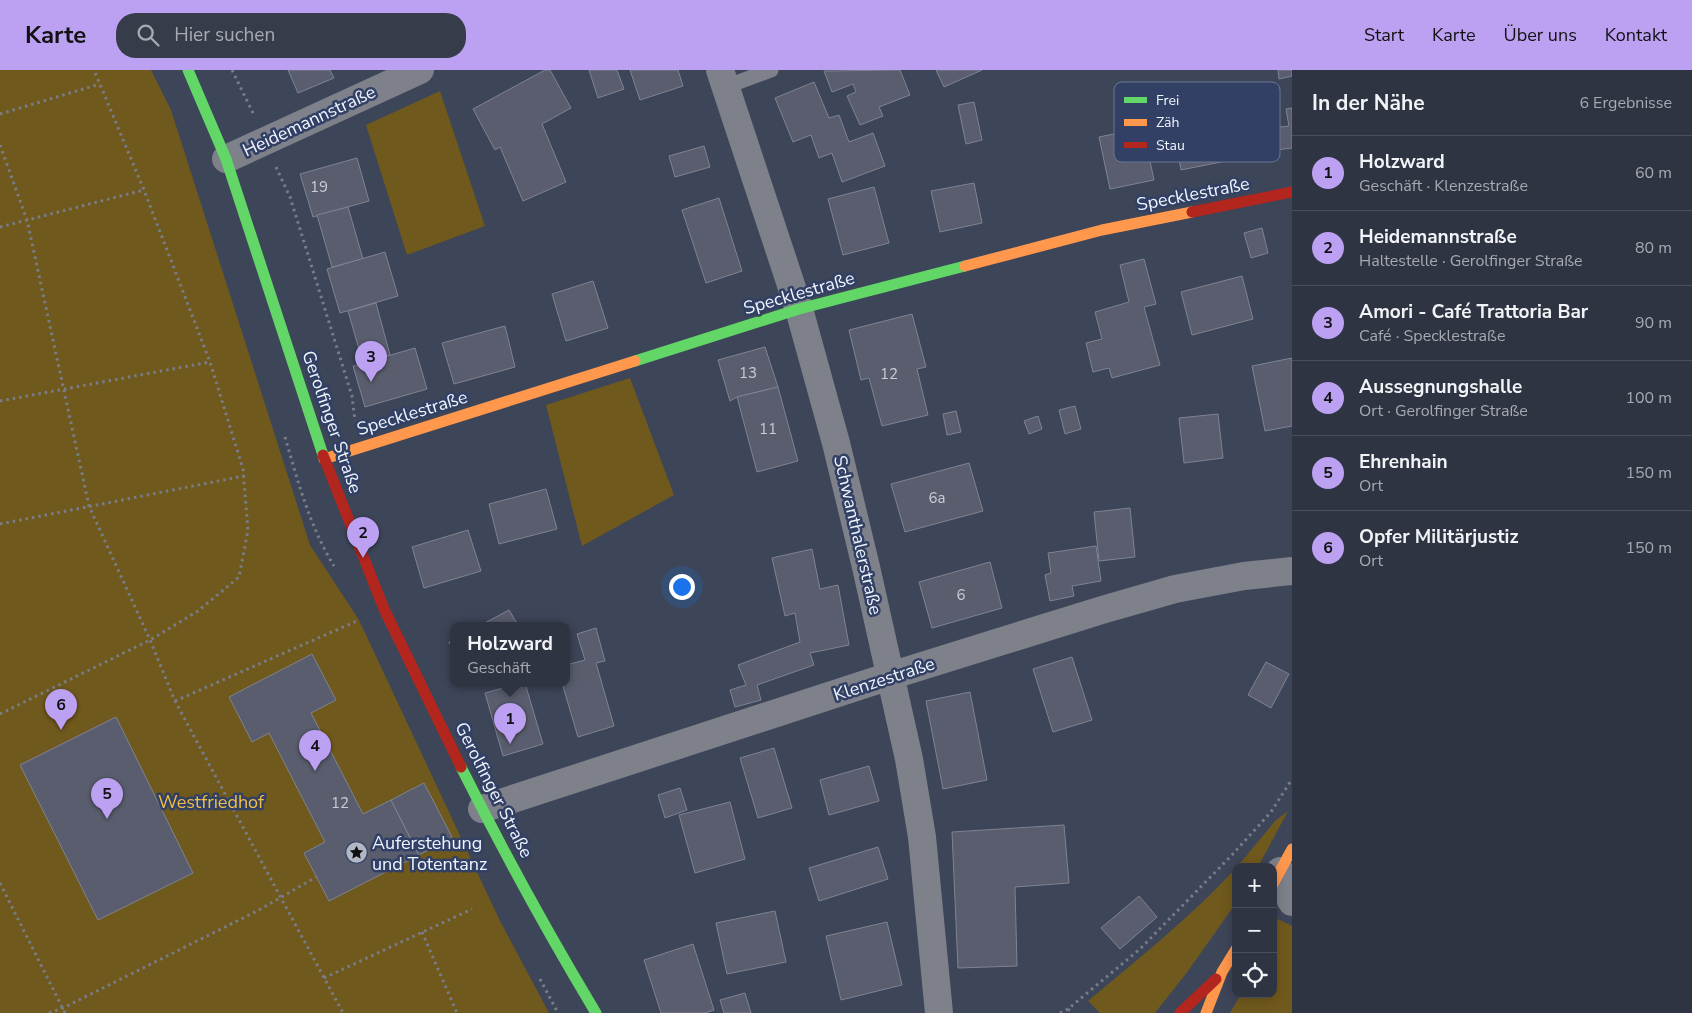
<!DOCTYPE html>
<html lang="de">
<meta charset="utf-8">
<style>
body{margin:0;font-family:"Nunito Sans",sans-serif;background:#363c49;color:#f1f3f6}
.controls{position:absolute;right:15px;bottom:15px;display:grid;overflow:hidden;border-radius:10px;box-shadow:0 2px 12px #0003}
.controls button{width:45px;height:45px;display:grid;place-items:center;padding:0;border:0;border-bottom:1px solid #494f5b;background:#2e3442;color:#f1f3f6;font:25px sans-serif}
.you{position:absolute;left:681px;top:516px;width:18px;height:18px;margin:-12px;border:4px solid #fff;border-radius:50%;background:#1a73e8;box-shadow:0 0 0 8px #1a73e833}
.badge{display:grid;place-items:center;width:32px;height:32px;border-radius:50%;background:#bca0f2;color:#111;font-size:16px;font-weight:700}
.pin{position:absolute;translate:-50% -41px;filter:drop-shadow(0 1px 2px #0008)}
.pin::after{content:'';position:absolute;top:26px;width:18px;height:15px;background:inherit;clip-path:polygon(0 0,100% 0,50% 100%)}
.popup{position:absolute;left:450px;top:552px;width:120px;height:65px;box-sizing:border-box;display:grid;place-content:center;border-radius:10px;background:#2e3442;filter:drop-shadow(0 1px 4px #0005);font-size:16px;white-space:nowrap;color:#a7aab2}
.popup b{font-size:19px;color:#f1f3f6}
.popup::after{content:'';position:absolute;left:50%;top:100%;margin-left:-10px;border:10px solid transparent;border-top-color:#2e3442}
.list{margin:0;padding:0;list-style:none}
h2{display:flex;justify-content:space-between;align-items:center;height:65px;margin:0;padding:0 20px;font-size:21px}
h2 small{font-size:16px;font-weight:400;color:#a7aab2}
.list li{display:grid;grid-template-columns:32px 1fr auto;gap:15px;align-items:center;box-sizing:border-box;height:75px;padding:0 20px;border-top:1px solid #494f5b}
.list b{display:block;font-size:19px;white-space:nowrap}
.list p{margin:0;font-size:16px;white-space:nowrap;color:#a7aab2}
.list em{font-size:16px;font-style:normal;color:#a7aab2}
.icon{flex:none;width:28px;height:28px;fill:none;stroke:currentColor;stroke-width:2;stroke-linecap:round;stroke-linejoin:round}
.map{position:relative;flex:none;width:1292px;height:943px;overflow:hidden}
header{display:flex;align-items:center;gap:30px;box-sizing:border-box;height:70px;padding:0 25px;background:#bca0f2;color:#111}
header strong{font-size:24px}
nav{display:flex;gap:28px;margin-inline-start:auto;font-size:18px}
.search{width:350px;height:45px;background:#363c49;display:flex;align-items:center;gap:12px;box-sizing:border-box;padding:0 18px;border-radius:20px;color:#a7aab2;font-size:19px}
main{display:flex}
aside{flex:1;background:#2e3442}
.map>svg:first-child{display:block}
</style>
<header>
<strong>Karte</strong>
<div class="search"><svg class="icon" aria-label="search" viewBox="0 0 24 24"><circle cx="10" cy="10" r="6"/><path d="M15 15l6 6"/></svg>Hier suchen</div>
<nav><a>Start</a><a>Karte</a><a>Über uns</a><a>Kontakt</a></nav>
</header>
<main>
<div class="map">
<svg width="1292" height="943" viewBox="0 0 1292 943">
<rect width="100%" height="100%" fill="#3d4558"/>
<!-- green -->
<g fill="#70591d">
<path d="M0,0H151L171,40L310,475L359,550L500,851L549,943H0Z"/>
<path d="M440,21L485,156L407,185L366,55Z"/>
<path d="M630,308L674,425L582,476L546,335Z"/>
<path d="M1288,741L1258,797H1237L1275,751Z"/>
<path d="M1236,798V833L1188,901L1155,943H1100L1088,931C1139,888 1191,847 1236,798Z"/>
<path d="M1278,849L1292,856V943H1230L1241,924H1273V861Z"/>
</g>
<!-- building -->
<g fill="#595d6d" stroke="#7f8393">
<path d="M288,0H330L334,8L298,23Z"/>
<path d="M545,0H550L571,38L542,54L566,112L523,131L500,77L495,80L473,39Z"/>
<path d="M589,0H617L624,19L598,28Z"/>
<path d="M630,0H678L683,16L640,30Z"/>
<path d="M900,0L910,25L879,37L883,46L860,55L847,26L856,22L853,14L832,22L824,1Z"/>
<path d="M936,0H982L944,17Z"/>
<path d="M1278,0H1292V6L1279,9Z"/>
<path d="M814,12L829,48L839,45L849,72L873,63L885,96L842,112L832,83L819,88L811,65L793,72L775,28Z"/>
<path d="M974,32L982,70L966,74L958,35Z"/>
<path d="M1292,38V78L1276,80L1272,58L1289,56L1286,39Z"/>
<path d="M1231,40L1241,88L1181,100L1172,51Z"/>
<path d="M1143,58L1154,110L1110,119L1099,67Z"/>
<path d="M704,76L710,97L675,107L669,86Z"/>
<path d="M357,88L369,131L313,147L300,104Z"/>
<path d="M974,113L982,153L940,162L931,121Z"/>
<path d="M874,117L889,173L843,185L828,129Z"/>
<path d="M719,128L742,201L706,213L682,140Z"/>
<path d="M348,137L363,189L332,197L317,145Z"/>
<path d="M1262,158L1268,183L1251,188L1244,163Z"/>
<path d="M385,182L398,226L340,243L327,199Z"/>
<path d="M1144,189L1156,234L1144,237L1160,295L1112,308L1109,298L1093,302L1086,273L1102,269L1095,242L1129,232L1120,195Z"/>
<path d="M1242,206L1253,249L1192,265L1181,222Z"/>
<path d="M593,211L608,258L566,271L552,224Z"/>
<path d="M376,233L390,285L363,293L348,241Z"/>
<path d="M912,244L926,297L917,299L928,345L882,356L869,308L861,310L849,260Z"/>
<path d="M505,256L515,297L454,314L442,273Z"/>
<path d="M765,277L778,317L737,327L730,331L718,290Z"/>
<path d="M415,278L427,319L365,337L353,296Z"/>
<path d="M1292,288V356L1265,361L1252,296Z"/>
<path d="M778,317L798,391L757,402L737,327Z"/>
<path d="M1075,336L1081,359L1065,364L1059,340Z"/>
<path d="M956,341L961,362L947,365L943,344Z"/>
<path d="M1218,344L1223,388L1184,393L1179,348Z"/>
<path d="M1038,346L1042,359L1029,364L1024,351Z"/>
<path d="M969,393L983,441L905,462L891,414Z"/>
<path d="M546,419L557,459L499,474L489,434Z"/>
<path d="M1130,438L1135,487L1099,491L1094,442Z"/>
<path d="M468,460L481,501L424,518L412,477Z"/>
<path d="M1096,476L1101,511L1072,516L1074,526L1050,531L1045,505L1051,503L1048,483Z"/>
<path d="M812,479L820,519L838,515L849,575L810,583L814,595L757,615L761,630L735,637L730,620L746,615L738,595L800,572L795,543L785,546L772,488Z"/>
<path d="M990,492L1002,538L932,558L919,512Z"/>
<path d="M509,540L518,555H481Z"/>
<path d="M596,558L605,591L596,593L614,656L578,667L562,613H566V595L585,590L577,564Z"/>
<path d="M454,570V582L449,572Z"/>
<path d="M312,584L336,630L311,643L363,744L391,730L419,785L329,831L304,783L325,772L269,663L252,672L229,627Z"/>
<path d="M1072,587L1092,650L1053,662L1033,599Z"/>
<path d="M1266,592L1289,604L1271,638L1248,625Z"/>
<path d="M521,613H525L543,674L503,686L485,623Z"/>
<path d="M970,622L987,710L943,719L926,631Z"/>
<path d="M116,647L193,803L98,850L20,695Z"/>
<path d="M774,678L792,738L758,748L740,688Z"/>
<path d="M869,696L879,731L829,745L820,710Z"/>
<path d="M424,713L452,767L419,785L391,730Z"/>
<path d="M680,718L687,740L665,748L658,725Z"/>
<path d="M730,732L745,789L695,803L679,745Z"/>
<path d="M1064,755L1069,813L1015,817L1017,896L958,898L952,762Z"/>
<path d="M878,777L888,809L819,831L809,798Z"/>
<path d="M1139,826L1157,847L1120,879L1101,858Z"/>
<path d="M775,841L786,892L727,904L716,853Z"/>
<path d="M887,852L902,915L841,930L826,866Z"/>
<path d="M693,874L714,940L705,943H661L644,890Z"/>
<path d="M745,923L751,943H724L720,930Z"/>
</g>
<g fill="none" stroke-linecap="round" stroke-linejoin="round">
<!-- path -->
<g stroke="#787d88" stroke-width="3" stroke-dasharray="2.5 4" stroke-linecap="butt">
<path d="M232,0L254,45"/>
<path d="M0,44L100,14"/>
<path d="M0,75L27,150L89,436L150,570L175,631L343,943"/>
<path d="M276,97L290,127L352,326L355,351"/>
<path d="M0,157L144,120"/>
<path d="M0,331L210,292"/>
<path d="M285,367C298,412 310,457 334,496"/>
<path d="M0,454L244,406"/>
<path d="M175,631L359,550"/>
<path d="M0,644L150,570L198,541L239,507L248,460L243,399L210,292L144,120L94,0"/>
<path d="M0,813L65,943"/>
<path d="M422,862L457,943"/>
<path d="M324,908L472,839"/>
<path d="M540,909L558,943"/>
<path d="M1068,939L1072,943"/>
<path d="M49,943L63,938L259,840L316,807"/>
<path d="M1060,943L1068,939L1140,879L1231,786L1271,742L1292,709"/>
</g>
<!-- lane -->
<path stroke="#7e818a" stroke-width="15" d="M725,17L771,0"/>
<!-- street -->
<g stroke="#7e818a" stroke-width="28">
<path d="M720,0L799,239L836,373L866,497L909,689L922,767L939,943"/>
<path d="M226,89L420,0"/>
<path d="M482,739L890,606L1102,540L1175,519L1244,506L1292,501"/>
<path d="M1280,801L1283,817L1292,832"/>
</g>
<!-- fast -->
<g stroke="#63d668" stroke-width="11">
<path d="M188,0L226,89L323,385"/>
<path d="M635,291L799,239L965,196"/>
<path d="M461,697C503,781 548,863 596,943"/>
</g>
<!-- slow -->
<g stroke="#ff974d" stroke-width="11">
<path d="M965,196L1102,160L1192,142"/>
<path d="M324,389L635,291"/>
<path d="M1273,814L1292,779"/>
<path d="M1206,943L1222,902L1236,879"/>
</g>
<!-- jam -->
<g stroke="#b3261e" stroke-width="11">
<path d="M1192,142L1292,122"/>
<path d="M323,385L384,539L461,697"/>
<path d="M1180,943L1216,909"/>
</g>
</g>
<!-- icons -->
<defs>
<symbol id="sight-disc" viewBox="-11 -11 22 22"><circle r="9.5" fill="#b1b7c3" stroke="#314064"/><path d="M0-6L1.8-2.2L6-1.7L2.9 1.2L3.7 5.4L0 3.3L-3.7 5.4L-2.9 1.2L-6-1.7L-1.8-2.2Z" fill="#111"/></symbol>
</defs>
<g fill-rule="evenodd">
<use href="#sight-disc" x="344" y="770" width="25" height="25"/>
</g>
<g text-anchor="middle" stroke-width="5" stroke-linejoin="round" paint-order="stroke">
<!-- number labels -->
<g font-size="15" fill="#caced9">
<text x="319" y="122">19</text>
<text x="748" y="308">13</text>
<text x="889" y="309">12</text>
<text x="768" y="364">11</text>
<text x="937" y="433">6a</text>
<text x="961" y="530">6</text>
<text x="340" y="738">12</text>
</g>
<!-- street labels -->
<g font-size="18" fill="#eff4fd" stroke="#314064">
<text transform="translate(309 51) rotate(-25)" y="6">Heidemannstraße</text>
<text transform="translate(1193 124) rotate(-11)" y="6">Specklestraße</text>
<text transform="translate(799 223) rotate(-16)" y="6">Specklestraße</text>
<text transform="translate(412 343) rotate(-17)" y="6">Specklestraße</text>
<text transform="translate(332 352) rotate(71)" y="6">Gerolfinger Straße</text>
<text transform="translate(858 465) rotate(77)" y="6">Schwanthalerstraße</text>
<text transform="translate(884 609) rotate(-18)" y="6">Klenzestraße</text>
<text transform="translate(494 720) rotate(63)" y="6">Gerolfinger Straße</text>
</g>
<!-- park labels -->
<g font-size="18" fill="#f1bf44" stroke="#314064">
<text x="211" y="738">Westfriedhof</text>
</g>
<!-- poi labels -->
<g font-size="18" fill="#eff4fd" stroke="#314064" text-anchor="start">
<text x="372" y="779">Auferstehung<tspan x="372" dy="21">und Totentanz</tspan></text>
</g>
</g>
<!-- legend -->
<rect x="1114" y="12" width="166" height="80" rx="8" fill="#314064" stroke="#6a7692" stroke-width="1"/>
<rect x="1124" y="27" width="23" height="6" fill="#63d668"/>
<rect x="1124" y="49" width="23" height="7" fill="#ff974d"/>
<rect x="1124" y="72" width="23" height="6" fill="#b3261e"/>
<g font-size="14" fill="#eff4fd">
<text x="1156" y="35">Frei</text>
<text x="1156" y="57">Zäh</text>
<text x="1156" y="80">Stau</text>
</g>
</svg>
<div class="controls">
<button>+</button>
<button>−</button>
<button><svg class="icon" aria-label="locate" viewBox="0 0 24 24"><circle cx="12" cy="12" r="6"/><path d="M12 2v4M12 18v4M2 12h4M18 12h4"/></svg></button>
</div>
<div class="you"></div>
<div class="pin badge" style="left:510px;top:674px">1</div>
<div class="popup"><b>Holzward</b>Geschäft</div>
<div class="pin badge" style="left:363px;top:488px">2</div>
<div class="pin badge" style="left:371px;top:312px">3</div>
<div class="pin badge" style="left:315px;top:701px">4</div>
<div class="pin badge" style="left:107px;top:749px">5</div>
<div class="pin badge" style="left:61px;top:660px">6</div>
</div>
<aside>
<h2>In der Nähe<small>6 Ergebnisse</small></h2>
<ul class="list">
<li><span class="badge">1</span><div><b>Holzward</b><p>Geschäft · Klenzestraße</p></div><em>60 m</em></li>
<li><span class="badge">2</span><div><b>Heidemannstraße</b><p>Haltestelle · Gerolfinger Straße</p></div><em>80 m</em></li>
<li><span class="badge">3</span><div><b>Amori - Café Trattoria Bar</b><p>Café · Specklestraße</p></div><em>90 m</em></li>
<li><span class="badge">4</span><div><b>Aussegnungshalle</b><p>Ort · Gerolfinger Straße</p></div><em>100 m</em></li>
<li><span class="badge">5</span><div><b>Ehrenhain</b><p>Ort</p></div><em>150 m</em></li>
<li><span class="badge">6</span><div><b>Opfer Militärjustiz</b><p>Ort</p></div><em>150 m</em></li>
</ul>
</aside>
</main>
